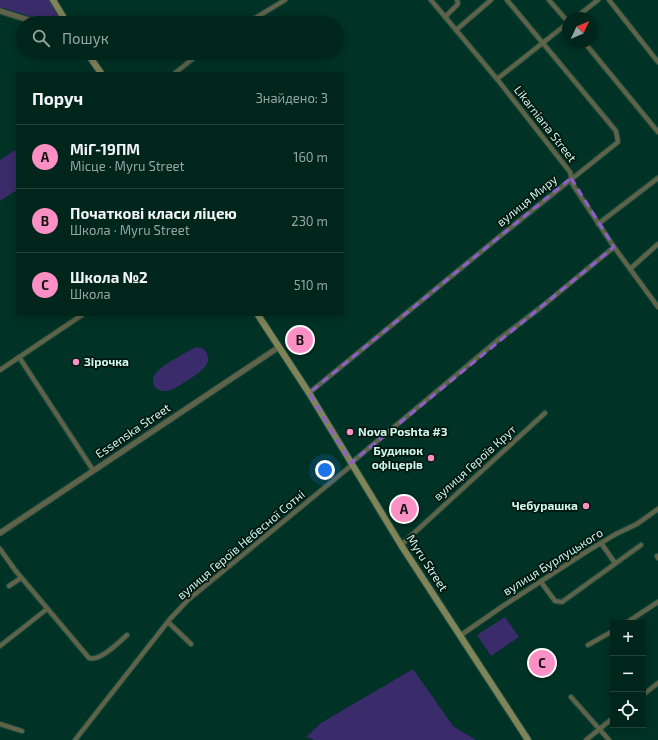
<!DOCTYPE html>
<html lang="uk">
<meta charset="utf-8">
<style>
body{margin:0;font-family:"Exo 2",sans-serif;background:#0e3229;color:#f1f3f6}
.controls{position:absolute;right:12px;bottom:12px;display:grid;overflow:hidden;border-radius:0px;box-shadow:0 2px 10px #0003}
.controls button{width:36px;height:36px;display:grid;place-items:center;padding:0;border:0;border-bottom:1px solid #22433b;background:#00261c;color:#f1f3f6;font:20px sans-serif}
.compass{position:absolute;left:562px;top:12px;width:36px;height:36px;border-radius:50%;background:#00261c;box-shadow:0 2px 10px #0003;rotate:46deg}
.you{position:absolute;left:325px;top:470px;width:14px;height:14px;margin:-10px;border:3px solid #fff;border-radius:50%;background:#1a73e8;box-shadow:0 0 0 6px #1a73e833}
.badge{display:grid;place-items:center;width:26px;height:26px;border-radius:50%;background:#fc8fc3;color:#111;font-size:13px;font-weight:700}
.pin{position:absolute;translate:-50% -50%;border:2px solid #fff;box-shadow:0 1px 4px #0006}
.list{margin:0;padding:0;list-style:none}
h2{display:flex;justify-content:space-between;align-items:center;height:52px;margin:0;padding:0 16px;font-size:17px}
h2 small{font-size:13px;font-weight:400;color:#95a5a3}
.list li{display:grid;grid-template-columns:26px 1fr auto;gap:12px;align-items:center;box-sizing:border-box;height:64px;padding:0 16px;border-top:1px solid #22433b}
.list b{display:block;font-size:15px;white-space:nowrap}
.list p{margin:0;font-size:13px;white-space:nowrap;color:#95a5a3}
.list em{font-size:13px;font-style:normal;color:#95a5a3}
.icon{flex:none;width:22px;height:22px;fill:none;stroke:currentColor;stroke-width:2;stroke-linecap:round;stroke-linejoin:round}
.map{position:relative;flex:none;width:658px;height:740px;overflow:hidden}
.search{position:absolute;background:#00261c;box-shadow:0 2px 10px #0003;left:16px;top:16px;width:328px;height:44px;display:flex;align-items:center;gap:10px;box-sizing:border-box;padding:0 14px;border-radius:22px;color:#95a5a3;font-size:15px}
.panel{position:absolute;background:#00261c;box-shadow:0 2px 10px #0003;left:16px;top:72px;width:328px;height:244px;border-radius:0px}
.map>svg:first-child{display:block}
</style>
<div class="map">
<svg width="658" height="740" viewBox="0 0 658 740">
<rect width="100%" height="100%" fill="#003225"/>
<!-- green -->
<g fill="#3a2b6a">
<path d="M0,0H50L64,23H52L0,7Z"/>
<path d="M15,150L17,154V190L0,201V160Z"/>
<path d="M197,347C202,348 205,349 207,354C214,367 190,378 182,384C177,387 172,391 165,391C155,392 149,381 156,373C162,365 183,354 192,349Z"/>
<path d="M505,617L519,637L491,656L477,635Z"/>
<path d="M413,669L453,726L476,740H315L306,737L321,723Z"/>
</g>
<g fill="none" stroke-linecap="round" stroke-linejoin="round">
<defs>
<g id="minor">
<path d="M431,0L497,79L570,172L573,185L614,247L658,307"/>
<path d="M549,0L568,22"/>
<path d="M609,0L658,62"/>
<path d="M445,17L457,5L458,3L457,0"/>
<path d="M575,18L598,0"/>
<path d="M247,23L285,0"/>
<path d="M456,30L491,0"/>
<path d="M584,42L658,132"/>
<path d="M175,73L200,53"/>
<path d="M497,79L568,23"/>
<path d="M598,224L658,178"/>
<path d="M630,269L658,244"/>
<path d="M19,357L93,470"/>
<path d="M0,370L82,315"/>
<path d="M309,393L499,237L618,142L616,131L507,0"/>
<path d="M351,463L498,340L540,308L614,247"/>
<path d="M601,543L615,563"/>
<path d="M401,545L545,413"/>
<path d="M0,549L15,570L89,658C100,662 119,642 127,635"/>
<path d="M657,556L658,558"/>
<path d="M541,582L555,601L562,602L641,545"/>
<path d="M9,586L21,578"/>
<path d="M168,622L191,644"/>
<path d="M626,623L658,602"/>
<path d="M461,635L503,606L586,552L616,534L637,524L658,509"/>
<path d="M588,645L613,631"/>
<path d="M0,646L47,609"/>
<path d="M643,695L658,683"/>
<path d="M571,697L609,740"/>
<path d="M0,724L22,731"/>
<path d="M75,740L170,619L188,600L352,465"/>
<path d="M586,740L613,718"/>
</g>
<g id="tertiary">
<path d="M0,11L38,23"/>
<path d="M0,533L279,347"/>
</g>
<g id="secondary">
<path d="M53,0L67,23"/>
<path d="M87,53L101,73"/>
<path d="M258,315L309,393L401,545L528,740"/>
</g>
</defs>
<!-- minor casing -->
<use href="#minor" stroke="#215144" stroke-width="6"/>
<!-- tertiary casing -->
<use href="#tertiary" stroke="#215144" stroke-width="7"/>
<!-- secondary casing -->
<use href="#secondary" stroke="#215144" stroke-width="8"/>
<!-- minor -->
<use href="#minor" stroke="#616348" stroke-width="4"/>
<!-- tertiary -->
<use href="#tertiary" stroke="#616348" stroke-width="5"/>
<!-- secondary -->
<use href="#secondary" stroke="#818458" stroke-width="6"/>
</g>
<!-- marked area -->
<path fill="none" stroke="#905ec9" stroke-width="3" stroke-dasharray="8 5" stroke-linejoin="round" d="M571,178L614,247L351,463L309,393Z"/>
<!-- markers -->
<g fill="#fc8fc3" stroke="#001710" stroke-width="1.5">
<circle cx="76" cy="362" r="4"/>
<circle cx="350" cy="432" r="4"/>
<circle cx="431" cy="458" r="4"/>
<circle cx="586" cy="506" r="4"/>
</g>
<g text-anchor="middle" stroke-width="3.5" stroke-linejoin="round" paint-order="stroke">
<!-- street labels -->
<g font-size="12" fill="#cef6e8" stroke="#001710">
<text transform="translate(545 124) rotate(52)" y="4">Likarniana Street</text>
<text transform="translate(527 201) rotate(-39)" y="4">вулиця Миру</text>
<text transform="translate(133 431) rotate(-34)" y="4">Essenska Street</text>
<text transform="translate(475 463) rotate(-42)" y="4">вулиця Героїв Крут</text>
<text transform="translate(241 545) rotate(-40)" y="4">вулиця Героїв Небесної Сотні</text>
<text transform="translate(553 562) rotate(-32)" y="4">вулиця Бурлуцького</text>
<text transform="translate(427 563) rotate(57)" y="4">Myru Street</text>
</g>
<!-- poi labels -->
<g font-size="12" font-weight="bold" fill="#cef6e8" stroke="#001710" text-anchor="start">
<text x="84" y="366">Зірочка</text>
<text x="358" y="436">Nova Poshta #3</text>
<text x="423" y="455" text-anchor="end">Будинок<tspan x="423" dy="14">офіцерів</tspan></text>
<text x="578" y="510" text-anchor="end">Чебурашка</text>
</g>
</g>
</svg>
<div class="controls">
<button>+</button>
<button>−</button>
<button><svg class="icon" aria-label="locate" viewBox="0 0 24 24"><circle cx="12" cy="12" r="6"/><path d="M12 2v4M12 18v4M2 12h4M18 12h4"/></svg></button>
</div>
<svg class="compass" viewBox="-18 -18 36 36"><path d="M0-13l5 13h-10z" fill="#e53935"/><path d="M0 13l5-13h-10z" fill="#95a5a3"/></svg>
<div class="you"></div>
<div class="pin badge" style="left:404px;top:509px">A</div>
<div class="pin badge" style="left:300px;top:340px">B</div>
<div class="pin badge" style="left:542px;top:663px">C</div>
<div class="search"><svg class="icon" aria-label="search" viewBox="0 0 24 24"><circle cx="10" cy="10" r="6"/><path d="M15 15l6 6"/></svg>Пошук</div>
<section class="panel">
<h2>Поруч<small>Знайдено: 3</small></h2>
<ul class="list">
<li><span class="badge">A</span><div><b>МіГ-19ПМ</b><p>Місце · Myru Street</p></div><em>160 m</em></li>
<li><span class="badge">B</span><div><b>Початкові класи ліцею</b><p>Школа · Myru Street</p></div><em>230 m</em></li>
<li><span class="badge">C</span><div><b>Школа №2</b><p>Школа</p></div><em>510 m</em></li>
</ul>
</section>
</div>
